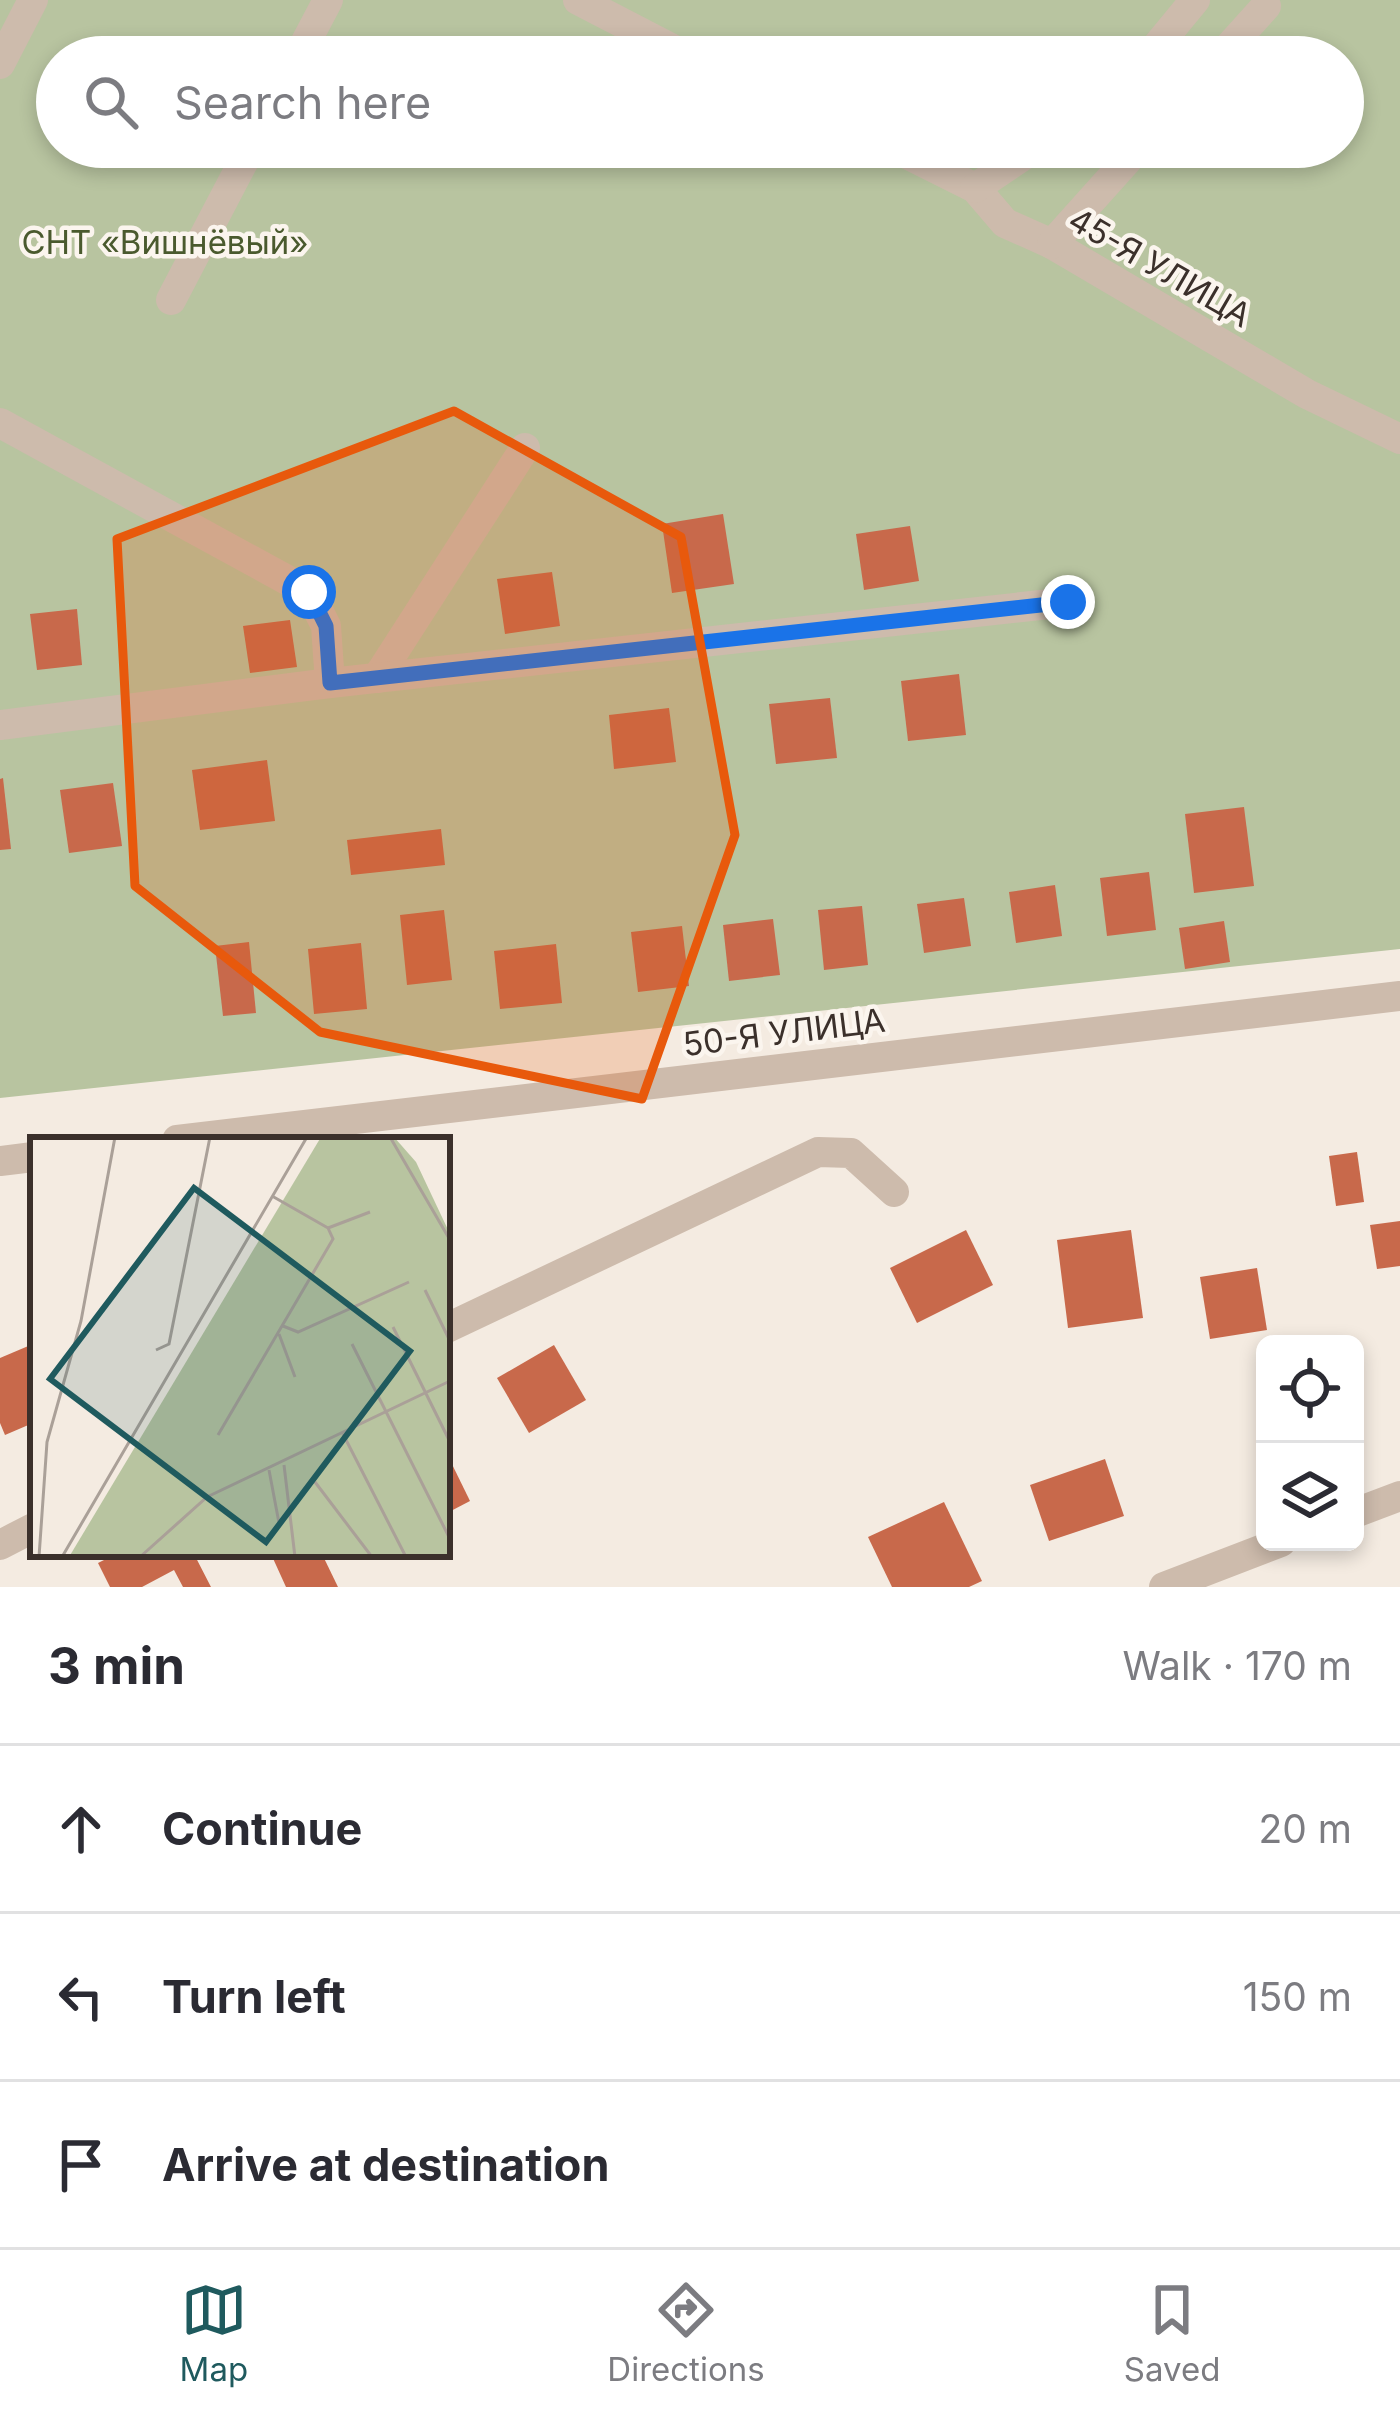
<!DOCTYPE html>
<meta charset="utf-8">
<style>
body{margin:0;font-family:Inter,sans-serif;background:#f7f7f7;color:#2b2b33}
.controls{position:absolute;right:36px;bottom:36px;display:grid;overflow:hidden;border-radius:18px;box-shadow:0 6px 18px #0003}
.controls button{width:108px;height:108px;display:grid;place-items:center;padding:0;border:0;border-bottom:3px solid #e1e1e2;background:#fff;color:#2b2b33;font:60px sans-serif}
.stop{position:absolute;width:36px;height:36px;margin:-27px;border:9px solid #1a73e8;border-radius:50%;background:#fff}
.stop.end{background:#1a73e8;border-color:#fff;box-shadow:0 3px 12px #0008}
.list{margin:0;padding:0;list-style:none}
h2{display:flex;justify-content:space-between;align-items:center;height:156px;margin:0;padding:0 48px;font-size:51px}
h2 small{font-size:39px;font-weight:400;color:#7c7c81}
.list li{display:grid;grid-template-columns:78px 1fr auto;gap:36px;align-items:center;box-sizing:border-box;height:168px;padding:0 48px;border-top:3px solid #e1e1e2}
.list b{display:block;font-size:45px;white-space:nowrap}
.list em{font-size:39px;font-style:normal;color:#7c7c81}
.icon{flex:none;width:66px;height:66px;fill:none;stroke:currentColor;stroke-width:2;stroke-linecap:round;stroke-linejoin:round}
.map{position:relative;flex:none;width:1400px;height:1587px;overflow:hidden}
.search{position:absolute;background:#fff;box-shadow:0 6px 18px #0003;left:36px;right:36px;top:36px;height:132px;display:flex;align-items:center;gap:30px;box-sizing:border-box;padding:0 42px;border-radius:66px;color:#7c7c81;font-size:45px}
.sheet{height:660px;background:#fff}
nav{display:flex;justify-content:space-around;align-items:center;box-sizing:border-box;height:168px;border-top:3px solid #e1e1e2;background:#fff;font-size:33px;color:#7c7c81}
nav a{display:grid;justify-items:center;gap:6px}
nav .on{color:#1f5a5e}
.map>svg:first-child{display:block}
</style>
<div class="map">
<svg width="1400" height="1587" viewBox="0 0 1400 1587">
<rect width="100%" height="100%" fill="#f4ebe1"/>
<!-- green -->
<path fill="#b8c4a0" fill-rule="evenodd" d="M0,0H1400V949L0,1098ZM57,57H1343V147H57Z"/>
<!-- building -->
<g fill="#c8694b">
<path d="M605,36L629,49L624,57H594Z"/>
<path d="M723,514L734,584L672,593L662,524Z"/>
<path d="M910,526L919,581L864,590L856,534Z"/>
<path d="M552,572L560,626L505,634L497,579Z"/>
<path d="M77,609L82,665L37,670L30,614Z"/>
<path d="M290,620L297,667L250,673L243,626Z"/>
<path d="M959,674L966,735L908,741L901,681Z"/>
<path d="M830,698L837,758L776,764L769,704Z"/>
<path d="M669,708L676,762L614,769L609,715Z"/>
<path d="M267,760L275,821L200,830L192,770Z"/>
<path d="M3,778L11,849L0,850V779Z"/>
<path d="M113,783L122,846L69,853L60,790Z"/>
<path d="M1244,807L1254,886L1194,893L1185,814Z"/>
<path d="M441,829L445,865L351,875L347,840Z"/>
<path d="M1149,872L1156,930L1107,936L1100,878Z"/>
<path d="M1055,885L1062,936L1016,943L1009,892Z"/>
<path d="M964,898L971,946L924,953L917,904Z"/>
<path d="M862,906L868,965L824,970L818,910Z"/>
<path d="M444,910L452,980L407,985L400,915Z"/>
<path d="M773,919L780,975L729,981L723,925Z"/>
<path d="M1224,921L1230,962L1185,969L1179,928Z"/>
<path d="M682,926L689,986L638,992L631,932Z"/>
<path d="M249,942L256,1013L223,1016L215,946Z"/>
<path d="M361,943L367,1009L314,1014L308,949Z"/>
<path d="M556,944L562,1003L500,1009L494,951Z"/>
<path d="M1357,1152L1364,1202L1336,1206L1329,1156Z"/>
<path d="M1400,1221V1266L1377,1269L1370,1225Z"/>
<path d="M966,1230L993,1285L917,1323L890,1268Z"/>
<path d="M1131,1230L1143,1318L1068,1328L1057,1240Z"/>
<path d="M1257,1268L1267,1330L1210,1339L1200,1277Z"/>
<path d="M33,1344V1423L5,1435L0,1423V1358Z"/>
<path d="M554,1345L586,1400L529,1433L497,1378Z"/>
<path d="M447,1454L470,1501L447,1513Z"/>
<path d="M1105,1459L1124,1516L1049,1541L1030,1485Z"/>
<path d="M944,1502L982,1581L969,1587H892L868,1537Z"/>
<path d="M116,1554H194L211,1587H183L174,1570L142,1587H110L98,1563Z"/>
<path d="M271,1554H322L338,1587H286Z"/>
</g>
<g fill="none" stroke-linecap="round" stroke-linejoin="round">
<!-- minor -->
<g stroke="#cdbbac" stroke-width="30">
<path d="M578,0L688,57"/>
<path d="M298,57L328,0"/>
<path d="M1148,57L1195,0"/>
<path d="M1220,57L1266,6"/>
<path d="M0,64L33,0"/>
<path d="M893,147L975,188L1005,223L1052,244L1307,394L1400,439"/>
<path d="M975,188L1036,147"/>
<path d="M1052,244L1139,147"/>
<path d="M171,300L251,147"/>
<path d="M0,423L309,592L326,626L330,683"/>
<path d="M377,678L525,448"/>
<path d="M0,725L330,683L1068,602"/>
<path d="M177,1140L1400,996"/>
<path d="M0,1161L33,1157"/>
<path d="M447,1328L818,1152L851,1153L894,1192"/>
<path d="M1355,1513L1400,1496"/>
<path d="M0,1545L33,1528"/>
<path d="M1164,1587L1281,1542"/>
</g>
</g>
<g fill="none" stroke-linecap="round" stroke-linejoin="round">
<!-- route -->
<path stroke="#1a73e8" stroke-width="15" d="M309,592L326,626L330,683L1068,602"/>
</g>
<!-- marked area -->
<path fill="#e8590c" fill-opacity="0.2" stroke="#e8590c" stroke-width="9" stroke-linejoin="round" d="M454,411L681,537L735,835L642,1099L320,1032L135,886L117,539Z"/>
<g text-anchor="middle" stroke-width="9" stroke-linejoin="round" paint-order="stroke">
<!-- park labels -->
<g font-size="33" fill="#4a5a2e" stroke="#fbf5ee">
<text x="165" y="254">СНТ «Вишнёвый»</text>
</g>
<!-- street labels -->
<g font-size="33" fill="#3b302b" stroke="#fbf5ee">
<text transform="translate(1160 267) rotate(30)" y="12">45-Я УЛИЦА</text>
<text transform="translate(784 1032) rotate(-7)" y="12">50-Я УЛИЦА</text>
</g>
</g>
<!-- overview -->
<g transform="translate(30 1137)">
<rect width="420" height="420" fill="#f4ebe1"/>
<path d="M291,0H364L386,25L420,97V420H39Z" fill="#b8c4a0"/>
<path fill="none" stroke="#aaa098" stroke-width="3" d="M360,0L420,103M298,91L340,75M395,153L420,204M253,189L268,195L379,145M363,190L420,305M249,197L265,240M322,207L420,402M126,213L139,207L180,0M313,297L376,420M188,298L303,102L298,91L242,59M254,328L265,420M239,333L249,386M285,345L342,420M9,420L17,305L51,184L85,0M32,420L277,0M110,420L177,360L420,244"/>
<path fill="#1f5a5e" fill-opacity="0.15" stroke="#1f5a5e" stroke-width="6" d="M164,51L380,214L236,405L20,242Z"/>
<rect width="420" height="420" fill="none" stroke="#3b302b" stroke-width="6"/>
</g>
</svg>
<div class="controls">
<button><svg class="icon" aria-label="locate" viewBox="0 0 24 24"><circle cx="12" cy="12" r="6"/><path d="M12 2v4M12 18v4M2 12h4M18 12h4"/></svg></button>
<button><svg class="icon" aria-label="layers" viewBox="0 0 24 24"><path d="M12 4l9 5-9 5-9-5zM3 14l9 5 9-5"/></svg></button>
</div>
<div class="stop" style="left:309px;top:592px"></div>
<div class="stop end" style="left:1068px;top:602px"></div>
<div class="search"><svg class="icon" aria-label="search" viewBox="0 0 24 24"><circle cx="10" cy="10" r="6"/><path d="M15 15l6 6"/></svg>Search here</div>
</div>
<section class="sheet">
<h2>3 min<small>Walk · 170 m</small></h2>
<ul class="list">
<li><svg class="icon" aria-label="ahead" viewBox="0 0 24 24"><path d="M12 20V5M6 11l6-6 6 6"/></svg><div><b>Continue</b></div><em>20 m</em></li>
<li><svg class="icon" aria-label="left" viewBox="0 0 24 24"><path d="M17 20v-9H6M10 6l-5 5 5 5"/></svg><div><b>Turn left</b></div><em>150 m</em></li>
<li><svg class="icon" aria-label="arrive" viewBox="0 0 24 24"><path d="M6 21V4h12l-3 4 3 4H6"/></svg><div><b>Arrive at destination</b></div></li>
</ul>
</section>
<nav>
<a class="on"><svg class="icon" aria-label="map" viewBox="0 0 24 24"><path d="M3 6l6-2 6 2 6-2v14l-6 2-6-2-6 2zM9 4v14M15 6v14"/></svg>Map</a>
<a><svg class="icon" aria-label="directions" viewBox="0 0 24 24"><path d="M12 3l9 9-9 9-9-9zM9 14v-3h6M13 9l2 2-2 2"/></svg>Directions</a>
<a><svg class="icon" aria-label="saved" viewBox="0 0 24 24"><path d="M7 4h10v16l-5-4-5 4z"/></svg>Saved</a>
</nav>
